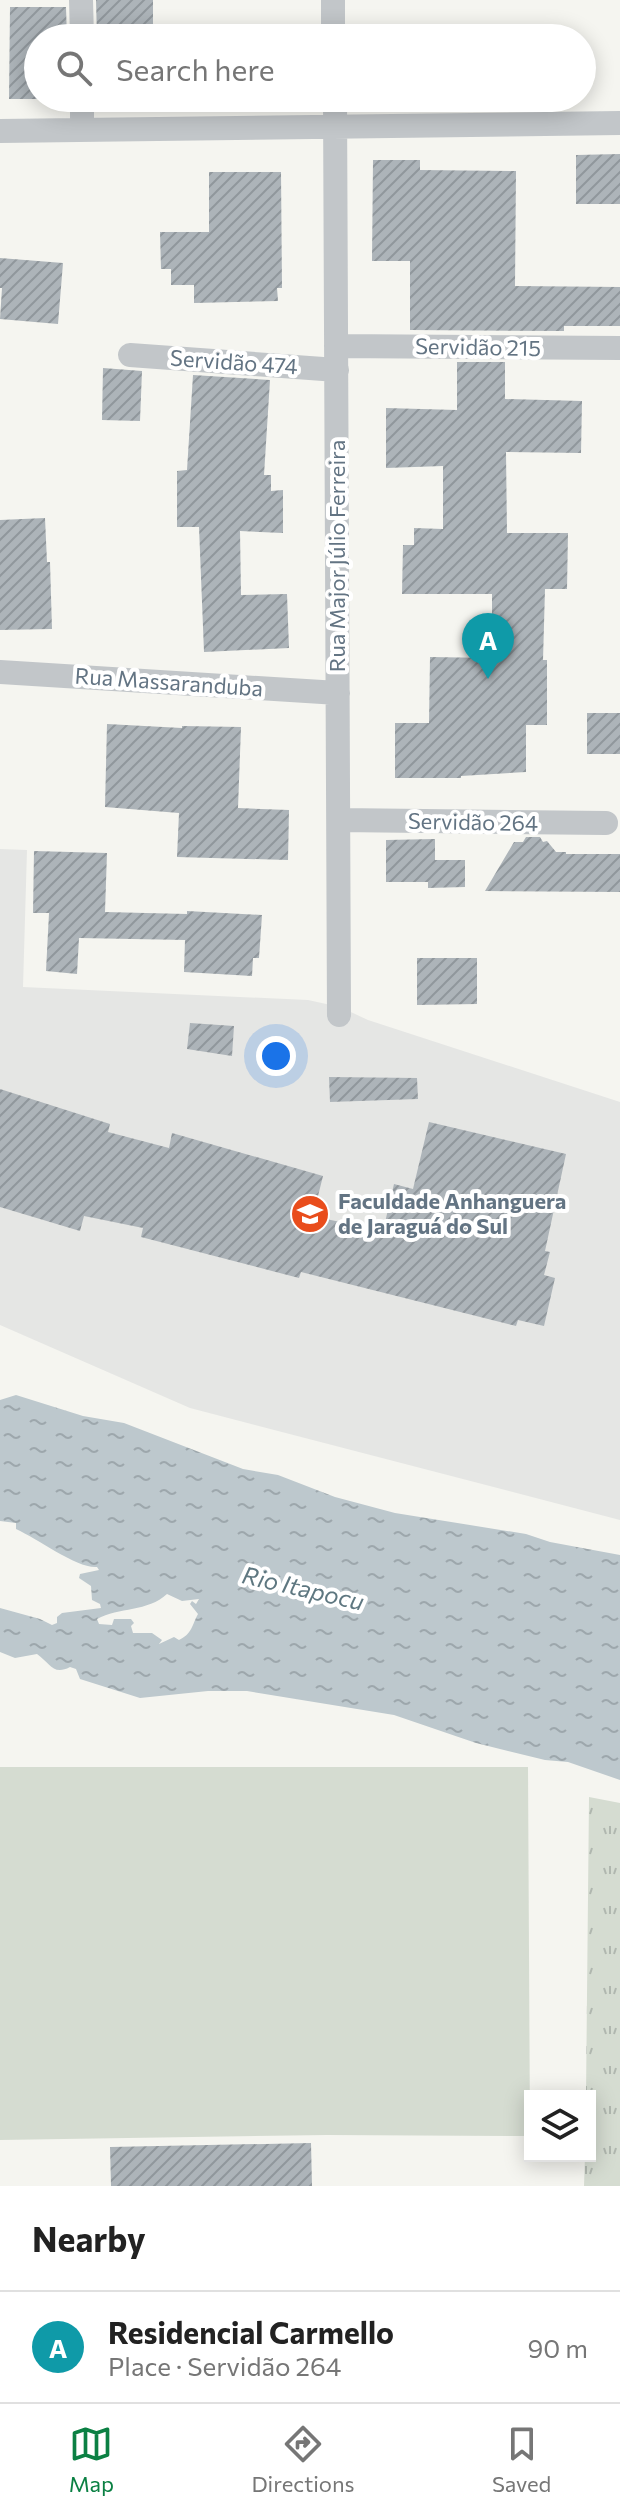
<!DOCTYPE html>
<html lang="en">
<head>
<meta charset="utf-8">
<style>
  :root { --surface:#fff; --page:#f6f6f6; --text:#222; --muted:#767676; --line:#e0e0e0; --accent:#0b8043 }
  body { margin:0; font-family:Commissioner,sans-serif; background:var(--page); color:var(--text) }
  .controls { position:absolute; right:24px; bottom:24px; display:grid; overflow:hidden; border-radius:0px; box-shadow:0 4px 20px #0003 }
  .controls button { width:72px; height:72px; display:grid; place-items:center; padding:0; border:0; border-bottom:2px solid var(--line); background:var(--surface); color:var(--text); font:40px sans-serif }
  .you { position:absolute; left:276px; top:1056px; width:28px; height:28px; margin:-20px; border:6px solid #fff; border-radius:50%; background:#1a73e8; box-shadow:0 0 0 12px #1a73e833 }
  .badge { display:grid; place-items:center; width:52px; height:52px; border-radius:50%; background:var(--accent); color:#fff; font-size:26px; font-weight:700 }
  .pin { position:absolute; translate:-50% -66px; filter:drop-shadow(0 2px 4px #0008) }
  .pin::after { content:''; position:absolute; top:42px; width:28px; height:24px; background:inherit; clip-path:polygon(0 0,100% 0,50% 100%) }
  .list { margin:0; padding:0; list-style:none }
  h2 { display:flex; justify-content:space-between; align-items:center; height:104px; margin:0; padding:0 32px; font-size:34px }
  h2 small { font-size:26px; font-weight:400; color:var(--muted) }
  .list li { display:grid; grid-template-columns:52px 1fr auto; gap:24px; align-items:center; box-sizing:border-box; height:112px; padding:0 32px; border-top:2px solid var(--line) }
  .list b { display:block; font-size:30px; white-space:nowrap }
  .list p { margin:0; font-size:26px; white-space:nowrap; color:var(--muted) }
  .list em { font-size:26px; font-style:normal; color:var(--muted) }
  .icon { flex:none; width:44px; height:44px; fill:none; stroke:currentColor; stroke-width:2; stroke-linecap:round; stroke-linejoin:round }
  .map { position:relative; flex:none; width:620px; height:2186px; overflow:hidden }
  .search { position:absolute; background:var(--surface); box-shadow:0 4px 20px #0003; left:24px; right:24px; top:24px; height:88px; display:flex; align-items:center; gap:20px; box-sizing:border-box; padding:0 28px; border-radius:44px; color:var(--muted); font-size:30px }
  .sheet { height:216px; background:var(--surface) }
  nav { display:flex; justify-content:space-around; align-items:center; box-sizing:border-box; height:112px; border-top:2px solid var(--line); background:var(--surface); font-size:22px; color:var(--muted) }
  nav a { display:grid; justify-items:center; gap:4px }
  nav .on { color:var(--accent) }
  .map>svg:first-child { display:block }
  .built { fill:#e5e6e4 }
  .grass { fill:url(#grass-tufts) }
  .park { fill:#d5dcd1 }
  .water { fill:url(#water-ripples); fill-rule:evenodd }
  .building { fill:url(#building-hatch) }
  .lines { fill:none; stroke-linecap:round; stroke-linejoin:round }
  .street { stroke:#c2c6c9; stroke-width:24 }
  .labels { text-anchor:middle; stroke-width:8; stroke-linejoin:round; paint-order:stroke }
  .street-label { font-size:22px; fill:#637483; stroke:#fff }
  .poi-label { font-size:22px; font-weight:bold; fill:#637483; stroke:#fff; text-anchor:start }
  .water-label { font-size:24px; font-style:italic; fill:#5e7780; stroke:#fff }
</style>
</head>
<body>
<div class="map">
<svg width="620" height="2186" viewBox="0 0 620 2186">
  <defs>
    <pattern id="grass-tufts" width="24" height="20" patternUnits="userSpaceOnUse" patternTransform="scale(2)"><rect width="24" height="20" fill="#d5dcd1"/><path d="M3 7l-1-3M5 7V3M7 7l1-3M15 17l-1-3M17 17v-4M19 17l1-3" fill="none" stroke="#b0b7af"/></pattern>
    <pattern id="water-ripples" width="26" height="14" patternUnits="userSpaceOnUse" patternTransform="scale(2)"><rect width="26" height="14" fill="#bdc8cd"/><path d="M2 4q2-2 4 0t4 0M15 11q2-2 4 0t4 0" fill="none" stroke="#9da7ac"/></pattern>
    <pattern id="building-hatch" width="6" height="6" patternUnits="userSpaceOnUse" patternTransform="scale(2)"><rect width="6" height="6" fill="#adb4b9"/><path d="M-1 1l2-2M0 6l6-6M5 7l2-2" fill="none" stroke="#90979c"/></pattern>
  </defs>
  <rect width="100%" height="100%" fill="#f5f5f0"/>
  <path class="built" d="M0 849 27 850 23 987 308 1000 340 1007 368 1020 620 1102V1520L190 1408 0 1325Z"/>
  <path class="grass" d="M589 1797 620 1803V2186H584L585 2156H590V2096H586Z"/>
  <path class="park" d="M0 1767H528L530 2136 327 2135 0 2140Z"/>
  <path class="water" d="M16 1395 83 1416 124 1423 243 1469 278 1475 335 1497 395 1513 526 1534 550 1542 620 1555V1780L568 1762 545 1760 476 1743 394 1715 247 1691H208L140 1698 80 1679 76 1669 70 1667C53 1676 50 1663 37 1654L15 1658 0 1652V1608L40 1619 52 1625 57 1623V1617L62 1613 101 1608 100 1604 92 1600 91 1586 79 1578 80 1574 99 1570 97 1567C78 1569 38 1539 16 1529V1523L0 1521V1400ZM167 1594 182 1601 199 1599 196 1604 192 1601 190 1604 198 1614C192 1625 192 1634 179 1640L174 1637 159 1644 162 1640 152 1633H133L131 1626 134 1623 131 1619H114L112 1625 99 1624 97 1619C119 1607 148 1612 167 1594Z"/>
  <path class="building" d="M96 0H153V38H97Z
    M10 7H66L67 38H38V99H9Z
    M620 154V204H576V155Z
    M373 160H420V170L516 171 515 286 620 287V326H564V331L410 330V261H372Z
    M209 172H281L282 288H277L278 301 194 303V285H171V269H161L160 232H209Z
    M0 258 63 263 58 324 0 319 2 288H0Z
    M457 362H505V399L582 401 581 453 506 452 507 533H568L567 589H545L543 660H547V725H526V772L461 776V778H395V723H429L430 657 492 658V594H402L403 545H414V528L443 529V466L386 468V408L457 410Z
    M103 368 142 371 140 421 102 420Z
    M193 375 270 380 264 475H271V491L283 490V533L240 531 241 595 287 594 289 648 204 652 199 527H177V471L187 470Z
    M45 518 47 562H50L52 629 0 630V520Z
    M587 713H620V754H587Z
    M107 724 182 728V726L241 727 238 808 289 810 288 860 177 857 179 813 105 807Z
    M526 837H540L543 842 547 841 556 852H566V854H620V892L485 891 514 842H523Z
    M435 839V860H465V887L428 888V882H386V840Z
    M34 851 107 853 105 912 187 914V911L262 915 259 958H253L252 976 184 972 185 940 79 938 77 974 46 971 49 913H33Z
    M417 958H477V1004L417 1005Z
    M190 1023 234 1026 232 1056 187 1049Z
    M329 1077 417 1078 418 1099 330 1102Z
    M0 1089 110 1124 108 1132 169 1148 172 1133 323 1176 316 1204 329 1207 326 1219 383 1231 394 1184 413 1189 429 1122 566 1154 545 1251 550 1252 544 1275 555 1278 544 1326 518 1320 516 1326 301 1272 299 1278 141 1237 143 1228 84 1216 80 1231 0 1207Z
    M311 2143 312 2186H111L110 2147Z"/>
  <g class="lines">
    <path class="street" d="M81 0 82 38
      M333 0V38
      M82 98V129
      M335 98 339 1015
      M0 131 620 123
      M336 346 620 348
      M130 355 337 370
      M0 672 338 693
      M339 820 606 823"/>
  </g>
  <defs>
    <g id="university-disc" transform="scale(2)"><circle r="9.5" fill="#e94d1c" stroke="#fff"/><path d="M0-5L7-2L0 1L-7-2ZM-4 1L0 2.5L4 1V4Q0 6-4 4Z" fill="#fff"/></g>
  </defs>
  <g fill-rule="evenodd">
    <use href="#university-disc" x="310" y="1214"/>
  </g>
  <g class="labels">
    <g class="street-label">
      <text transform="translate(478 347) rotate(1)" y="8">Servidão 215</text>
      <text transform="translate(234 362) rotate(4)" y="8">Servidão 474</text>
      <text transform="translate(337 556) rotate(-90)" y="8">Rua Major Júlio Ferreira</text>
      <text transform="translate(169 682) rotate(4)" y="8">Rua Massaranduba</text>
      <text transform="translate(473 822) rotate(1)" y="8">Servidão 264</text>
    </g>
    <g class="poi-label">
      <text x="338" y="1209">Faculdade Anhanguera<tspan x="338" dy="25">de Jaraguá do Sul</tspan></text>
    </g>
    <g class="water-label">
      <text transform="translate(303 1589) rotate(13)" y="8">Rio Itapocu</text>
    </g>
  </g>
</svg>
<div class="controls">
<button><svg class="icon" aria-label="layers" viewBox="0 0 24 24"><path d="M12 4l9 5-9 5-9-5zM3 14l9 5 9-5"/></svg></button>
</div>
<div class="you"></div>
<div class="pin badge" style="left:488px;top:679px;background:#0f9aa8">A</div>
<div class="search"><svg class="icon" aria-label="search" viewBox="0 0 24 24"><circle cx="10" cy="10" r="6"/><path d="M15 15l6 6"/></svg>Search here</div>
</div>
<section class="sheet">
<h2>Nearby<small></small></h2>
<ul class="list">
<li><span class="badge" style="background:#0f9aa8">A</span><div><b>Residencial Carmello</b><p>Place · Servidão 264</p></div><em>90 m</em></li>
</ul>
</section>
<nav>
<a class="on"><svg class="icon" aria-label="map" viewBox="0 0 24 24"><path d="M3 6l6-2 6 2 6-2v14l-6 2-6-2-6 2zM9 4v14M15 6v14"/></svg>Map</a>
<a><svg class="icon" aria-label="directions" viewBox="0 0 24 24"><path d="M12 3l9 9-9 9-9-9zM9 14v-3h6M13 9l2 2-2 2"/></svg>Directions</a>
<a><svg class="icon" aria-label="saved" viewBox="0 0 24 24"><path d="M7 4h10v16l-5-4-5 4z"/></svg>Saved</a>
</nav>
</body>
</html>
